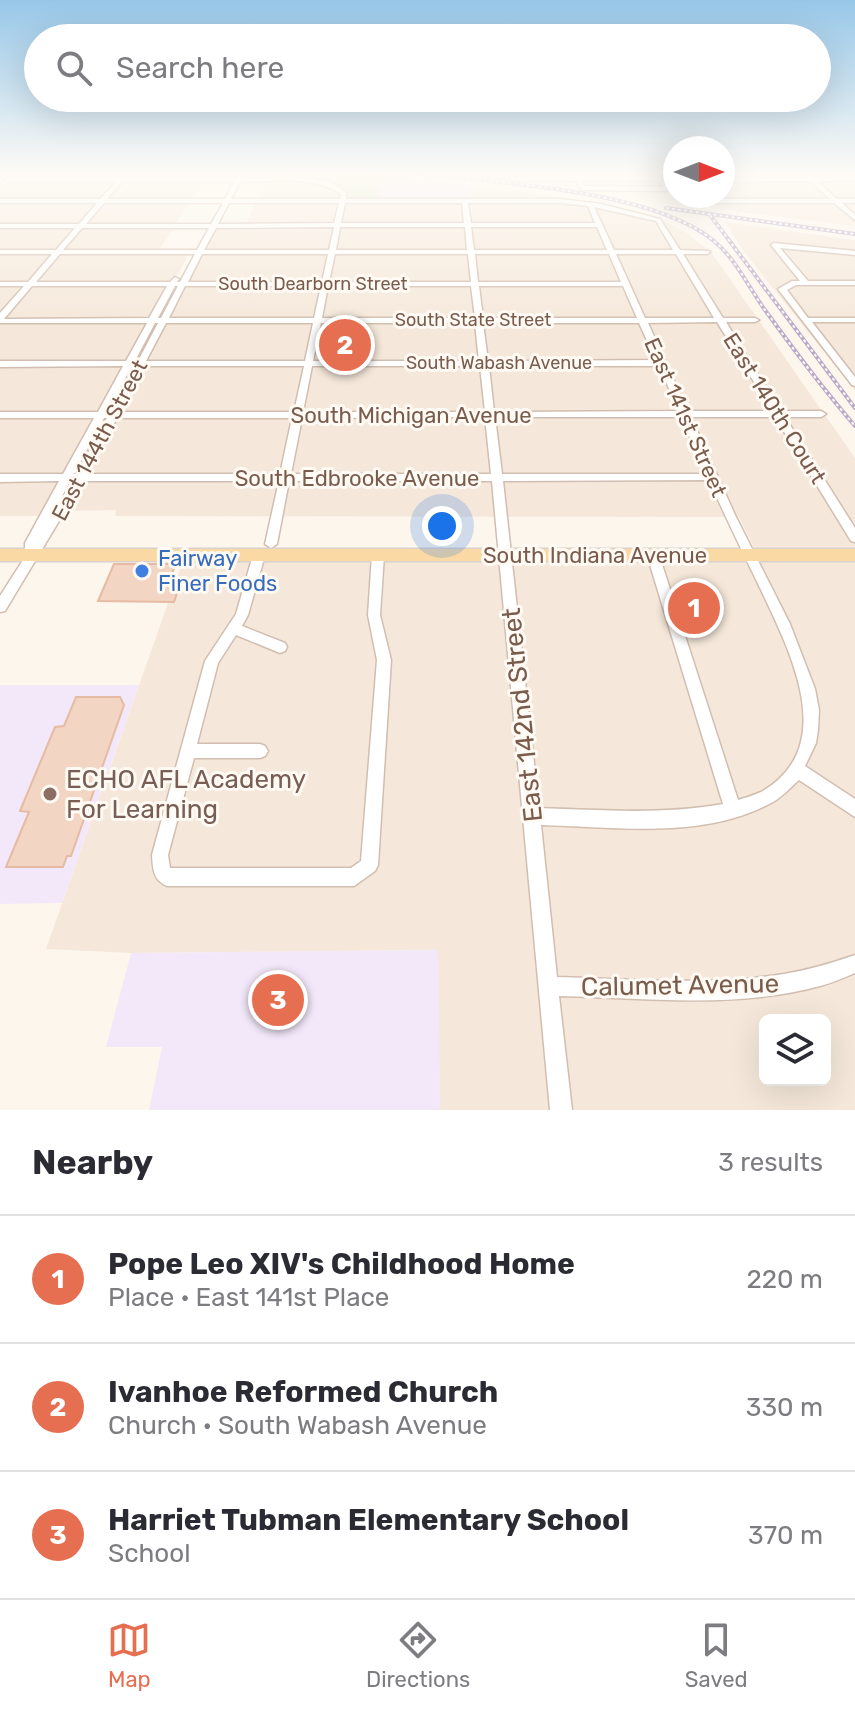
<!DOCTYPE html>
<html lang="en">
<head>
<meta charset="utf-8">
<style>
  :root { --surface:#fff; --page:#f7f7f7; --text:#2b2b33; --muted:#7c7c81; --line:#e1e1e2; --accent:#e76f51 }
  body { margin:0; font-family:Rubik,sans-serif; background:var(--page); color:var(--text) }
  .controls { position:absolute; right:24px; bottom:24px; display:grid; overflow:hidden; border-radius:12px; box-shadow:0 8px 32px #0002 }
  .controls button { width:72px; height:72px; display:grid; place-items:center; padding:0; border:0; border-bottom:2px solid var(--line); background:var(--surface); color:var(--text); font:40px sans-serif }
  .compass { position:absolute; left:663px; top:136px; width:72px; height:72px; border-radius:50%; background:var(--surface); box-shadow:0 8px 32px #0002; rotate:90deg }
  .you { position:absolute; left:442px; top:526px; width:28px; height:28px; margin:-20px; border:6px solid #fff; border-radius:50%; background:#1a73e8; box-shadow:0 0 0 12px #1a73e833 }
  .badge { display:grid; place-items:center; width:52px; height:52px; border-radius:50%; background:var(--accent); color:#fff; font-size:26px; font-weight:700 }
  .pin { position:absolute; translate:-50% -50%; border:4px solid #fff; box-shadow:0 2px 8px #0006 }
  .list { margin:0; padding:0; list-style:none }
  h2 { display:flex; justify-content:space-between; align-items:center; height:104px; margin:0; padding:0 32px; font-size:34px }
  h2 small { font-size:26px; font-weight:400; color:var(--muted) }
  .list li { display:grid; grid-template-columns:52px 1fr auto; gap:24px; align-items:center; box-sizing:border-box; height:128px; padding:0 32px; border-top:2px solid var(--line) }
  .list b { display:block; font-size:30px; white-space:nowrap }
  .list p { margin:0; font-size:26px; white-space:nowrap; color:var(--muted) }
  .list em { font-size:26px; font-style:normal; color:var(--muted) }
  .icon { flex:none; width:44px; height:44px; fill:none; stroke:currentColor; stroke-width:2; stroke-linecap:round; stroke-linejoin:round }
  .map { position:relative; flex:none; width:855px; height:1110px; overflow:hidden }
  .search { position:absolute; background:var(--surface); box-shadow:0 8px 32px #0002; left:24px; right:24px; top:24px; height:88px; display:flex; align-items:center; gap:20px; box-sizing:border-box; padding:0 28px; border-radius:44px; color:var(--muted); font-size:30px }
  .sheet { height:488px; background:var(--surface) }
  nav { display:flex; justify-content:space-around; align-items:center; box-sizing:border-box; height:112px; border-top:2px solid var(--line); background:var(--surface); font-size:22px; color:var(--muted) }
  nav a { display:grid; justify-items:center; gap:4px }
  nav .on { color:var(--accent) }
  .map>svg:first-child { display:block }
  .residential { fill:#f5e8da; fill-rule:evenodd }
  .education { fill:#f3e8fa }
  .green { fill:#d8ecc9 }
  .building { fill:#f3d5c3; stroke:#e6bba3; stroke-width:2 }
  .lines { fill:none; stroke-linecap:round; stroke-linejoin:round }
  .minor-casing { stroke:#d1beb0; stroke-width:3 }
  .major-casing { stroke:#dad1cd; stroke-width:3 }
  .minor { fill:#fff; fill-rule:evenodd }
  .major { fill:#fbd9a5; fill-rule:evenodd }
  .rail-casing { stroke:#b9a8c9; stroke-width:4 }
  .rail { stroke:#fffaf3; stroke-width:2; stroke-dasharray:3; stroke-linecap:butt }
  .shop-dot { fill:#3f7fe0; stroke:#fffaf3; stroke-width:3 }
  .education-dot { fill:#8d6e63; stroke:#fffaf3; stroke-width:3 }
  .labels { text-anchor:middle; stroke-width:6; stroke-linejoin:round; paint-order:stroke }
  .far-street-label { font-size:18px; fill:#7a5c4d; stroke:#fffaf3 }
  .street-label { font-size:22px; fill:#7a5c4d; stroke:#fffaf3 }
  .shop-label { font-size:22px; fill:#366cbe; stroke:#fffaf3; text-anchor:start }
  .near-street-label { font-size:26px; fill:#7a5c4d; stroke:#fffaf3 }
  .near-education-label { font-size:26px; fill:#785e54; stroke:#fffaf3; text-anchor:start }
</style>
</head>
<body>
<div class="map">
<svg width="855" height="1110" viewBox="0 0 855 1110">
  <rect width="100%" height="100%" fill="#fdf6ec"/>
  <path class="residential" d="M0 172H131L126 178 204 179 158 252H190L45 516H0Z
    M458 172H658L671 191H603L580 188 576 181H521Z
    M723 172H855V226L711 208 704 196H723Z
    M283 179 335 184 346 192 347 199H468L467 186 541 194 624 209 655 217 684 231 711 252 855 458V549L755 550 739 517 115 516 116 510 69 511 216 227 245 226 265 181Z
    M725 222 855 240V390L745 253Z
    M855 554V1110H440L437 950 131 953 46 949 185 555ZM765 1020H825V1080H765Z"/>
  <path class="education" d="M373 172 467 186 468 199 369 200Z
    M0 685H139L62 903 0 904Z
    M438 950 440 1110H149L162 1047H106L131 953Z"/>
  <path class="green" d="M285 172H373L383 177 378 199 347 200 346 192 327 181 283 179Z"/>
  <path class="building" d="M114 564H176L169 581H181L174 602 98 601Z
    M76 697H120L124 705 71 856H67L63 867H6L29 812 20 811 55 727 64 726Z"/>
  <g class="lines">
    <g class="minor-casing">
      <path id="minor" d="M241 172 244 174 242 178H304L329 181 346 192V199H560L601 204 660 219 680 250 709 251 710 252 707 254H683L723 318H755L759 320 755 322H726L781 411H821L826 414 821 417H785L855 528V542L851 541 775 417H691L735 515 790 624 815 689 819 710 818 730 816 743 805 766 855 799V817L799 780C790 788 781 798 771 803 703 840 616 827 541 825L557 977C632 979 710 986 784 974 809 970 832 963 855 955V973C843 978 832 983 820 986 736 1009 645 998 559 996L572 1110H550L492 481H289L277 544 271 548 265 544 279 481H83L5 611 0 612V596L25 557V543L59 481 0 482V474H63L94 418H0V412H98L123 366 0 367V361H126L147 323H0V313L24 286H0V282H28L52 254H0V250H56L75 228H0V224H79L97 203H0V199H100L116 182H7L4 180 7 178H119L124 174 127 176 125 178H236ZM122 182H234L225 199H107ZM240 182C273 182 313 175 341 194L340 199H231ZM104 203H223L211 224H86ZM229 203H339L334 223 218 224ZM345 203H462L464 223H341ZM468 203H560L588 206 595 223H471ZM594 207 656 221 673 250H614ZM334 227 329 250H204L216 228ZM340 227H465L467 250H336ZM471 227H597L607 250H474ZM82 228H209L197 250H63ZM60 254H195L180 282H177L179 279 175 277 170 282H36ZM202 254H328L322 282H188ZM335 254H468L471 282H329ZM475 254H609L621 282H478ZM616 254H676L714 318H645ZM32 286H167L149 318 4 319ZM175 286H178L161 318H158ZM185 286H321L314 318H169ZM328 286H471L475 318H322ZM479 286H623L637 318H483ZM717 322 772 411H688L648 323ZM155 323H158L138 361H135ZM166 323H313L305 361H146ZM321 323H475L479 361H313ZM483 323H639L656 360 488 361ZM132 366H135L110 412H107ZM144 366H304L294 412H120ZM312 366H480L485 412H303ZM489 366H659L679 411 494 412ZM485 417 491 474H291L302 418ZM495 417H681L706 474H502ZM104 418H107L77 474H74ZM117 418H292L280 474H87ZM709 480C726 518 744 555 762 592 790 652 840 747 761 792 754 795 745 798 738 800L659 555 653 551 647 555 723 804C662 815 601 810 539 808L503 481ZM70 481H72L56 508Z
        M462 172 517 177H574L573 175 576 173 580 177H656L654 174 657 172 670 189 667 191 582 190 576 181H517ZM582 181H659L663 187 584 186Z
        M809 175 813 178 855 177V181H817L837 199H855V203H842L855 215V220L834 203H713L706 196H712L715 199H830L810 181 723 182V178H807Z
        M774 243 855 251V255L780 248 808 281H855V285H796L787 290 808 318H855V322H812L855 377V386L852 385 778 289 792 281H800L771 245Z
        M259 551 265 555 248 615 242 626 285 643 287 647 285 651 280 653 236 635 218 663 197 744H260L265 746 268 751 265 756 260 758H194L168 855 170 868H351L361 861 377 660 368 615 372 555 378 551 384 555 380 615 391 660 378 865 375 871 354 886H167C153 880 153 869 152 855L205 661 236 614 253 555Z"/>
    </g>
    <g class="major-casing">
      <path id="major" d="M0 549H855V561H0Z"/>
    </g>
    <use href="#minor" class="minor"/>
    <use href="#major" class="major"/>
    <g class="rail-casing">
      <path id="rail" d="M401 172C484 182 650 188 714 241 736 259 749 288 765 310 794 350 823 389 855 426
        M666 208 855 234
        M710 215 855 408"/>
    </g>
    <use href="#rail" class="rail"/>
  </g>
  <linearGradient id="sky" x2="0" y2="1"><stop stop-color="#97c7e8"/><stop offset="0.53" stop-color="#fefbf6"/><stop offset="1" stop-color="#fefbf6" stop-opacity="0"/></linearGradient>
  <rect width="855" height="327" fill="url(#sky)"/>
  <circle class="shop-dot" cx="142" cy="571" r="8"/>
  <circle class="education-dot" cx="50" cy="794" r="8"/>
  <g class="labels">
    <g class="far-street-label">
      <text x="313" y="290">South Dearborn Street</text>
      <text x="473" y="326">South State Street</text>
      <text x="499" y="369">South Wabash Avenue</text>
    </g>
    <g class="street-label">
      <text transform="translate(775 408) rotate(58)" y="8">East 140th Court</text>
      <text x="411" y="423">South Michigan Avenue</text>
      <text transform="translate(686 417) rotate(66)" y="8">East 141st Street</text>
      <text transform="translate(99 440) rotate(-62)" y="8">East 144th Street</text>
      <text x="357" y="486">South Edbrooke Avenue</text>
      <text x="595" y="563">South Indiana Avenue</text>
    </g>
    <g class="shop-label">
      <text x="158" y="566">Fairway<tspan x="158" dy="25">Finer Foods</tspan></text>
    </g>
    <g class="near-street-label">
      <text transform="translate(522 715) rotate(-96)" y="9">East 142nd Street</text>
      <text transform="translate(680 985) rotate(-1)" y="9">Calumet Avenue</text>
    </g>
    <g class="near-education-label">
      <text x="66" y="788">ECHO AFL Academy<tspan x="66" dy="30">For Learning</tspan></text>
    </g>
  </g>
</svg>
<div class="controls">
<button><svg class="icon" aria-label="layers" viewBox="0 0 24 24"><path d="M12 4l9 5-9 5-9-5zM3 14l9 5 9-5"/></svg></button>
</div>
<svg class="compass" viewBox="-18 -18 36 36"><path d="M0-13l5 13h-10z" fill="#e53935"/><path d="M0 13l5-13h-10z" fill="#7c7c81"/></svg>
<div class="you"></div>
<div class="pin badge" style="left:694px;top:608px">1</div>
<div class="pin badge" style="left:345px;top:345px">2</div>
<div class="pin badge" style="left:278px;top:1000px">3</div>
<div class="search"><svg class="icon" aria-label="search" viewBox="0 0 24 24"><circle cx="10" cy="10" r="6"/><path d="M15 15l6 6"/></svg>Search here</div>
</div>
<section class="sheet">
<h2>Nearby<small>3 results</small></h2>
<ul class="list">
<li><span class="badge">1</span><div><b>Pope Leo XIV's Childhood Home</b><p>Place · East 141st Place</p></div><em>220 m</em></li>
<li><span class="badge">2</span><div><b>Ivanhoe Reformed Church</b><p>Church · South Wabash Avenue</p></div><em>330 m</em></li>
<li><span class="badge">3</span><div><b>Harriet Tubman Elementary School</b><p>School</p></div><em>370 m</em></li>
</ul>
</section>
<nav>
<a class="on"><svg class="icon" aria-label="map" viewBox="0 0 24 24"><path d="M3 6l6-2 6 2 6-2v14l-6 2-6-2-6 2zM9 4v14M15 6v14"/></svg>Map</a>
<a><svg class="icon" aria-label="directions" viewBox="0 0 24 24"><path d="M12 3l9 9-9 9-9-9zM9 14v-3h6M13 9l2 2-2 2"/></svg>Directions</a>
<a><svg class="icon" aria-label="saved" viewBox="0 0 24 24"><path d="M7 4h10v16l-5-4-5 4z"/></svg>Saved</a>
</nav>
</body>
</html>
